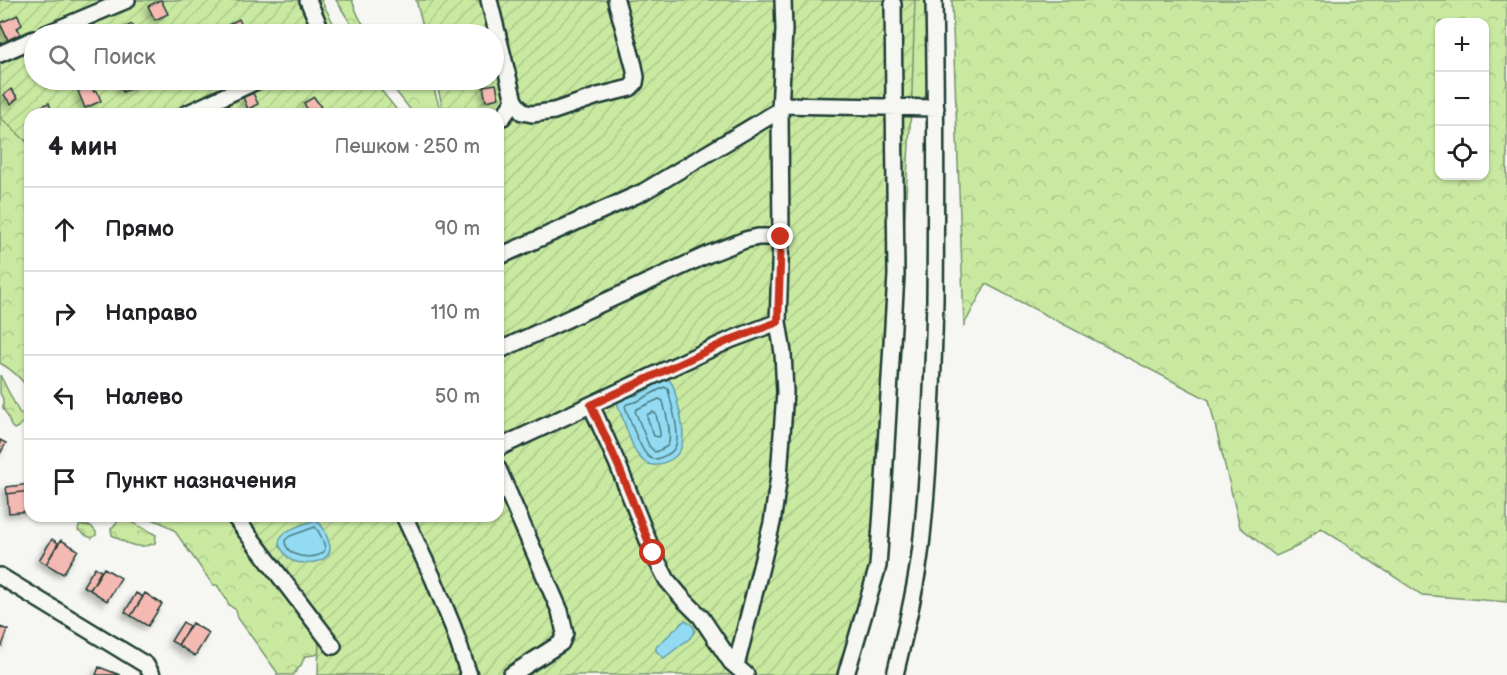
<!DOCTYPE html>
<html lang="ru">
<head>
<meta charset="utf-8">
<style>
  :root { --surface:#fff; --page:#f2f2f2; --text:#202124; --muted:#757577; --line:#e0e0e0 }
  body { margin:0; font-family:"Balsamiq Sans",sans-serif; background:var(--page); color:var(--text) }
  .controls { position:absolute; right:18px; top:18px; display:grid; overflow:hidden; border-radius:12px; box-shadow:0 2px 4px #0004 }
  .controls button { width:54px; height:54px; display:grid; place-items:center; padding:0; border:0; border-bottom:2px solid var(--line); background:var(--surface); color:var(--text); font:30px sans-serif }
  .stop { position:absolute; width:18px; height:18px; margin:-14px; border:4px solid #c8321e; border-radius:50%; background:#fff }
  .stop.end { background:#c8321e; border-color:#fff; box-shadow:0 2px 6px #0008 }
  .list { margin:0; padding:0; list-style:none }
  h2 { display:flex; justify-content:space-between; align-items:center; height:78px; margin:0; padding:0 24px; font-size:26px }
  h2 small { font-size:20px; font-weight:400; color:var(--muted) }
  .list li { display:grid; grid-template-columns:39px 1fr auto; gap:18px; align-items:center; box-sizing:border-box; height:84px; padding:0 24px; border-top:2px solid var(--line) }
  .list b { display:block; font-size:22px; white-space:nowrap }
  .list em { font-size:20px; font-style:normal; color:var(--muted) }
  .icon { flex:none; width:33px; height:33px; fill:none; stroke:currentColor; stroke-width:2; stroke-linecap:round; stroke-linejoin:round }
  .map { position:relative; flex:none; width:1507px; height:675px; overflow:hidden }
  .search { position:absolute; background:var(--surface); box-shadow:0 2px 4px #0004; left:24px; top:24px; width:480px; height:66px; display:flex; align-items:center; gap:15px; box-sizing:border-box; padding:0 21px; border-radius:33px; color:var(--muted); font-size:22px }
  .panel { position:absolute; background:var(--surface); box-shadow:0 2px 4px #0004; left:24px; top:108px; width:480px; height:414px; border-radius:18px }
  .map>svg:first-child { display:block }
  .forest { fill:url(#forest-crowns); stroke:#74936a; stroke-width:1.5; fill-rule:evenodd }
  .garden { fill:url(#garden-furrows); stroke:#74936a; stroke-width:1.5 }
  .water { fill:#92dbf3; stroke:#649ca7; stroke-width:1.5 }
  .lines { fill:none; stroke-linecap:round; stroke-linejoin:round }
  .shore { stroke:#4d7c80; stroke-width:1.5 }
  .building { fill:#f4b9b2; stroke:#1f3d34; stroke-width:1.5; filter:url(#shadow) }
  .minor-casing { stroke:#1f3d34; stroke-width:20 }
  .minor { stroke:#f6f6f2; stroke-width:15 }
  .route { stroke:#c8321e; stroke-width:8 }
</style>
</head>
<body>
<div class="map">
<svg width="1507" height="675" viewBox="0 0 1507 675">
  <defs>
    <pattern id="forest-crowns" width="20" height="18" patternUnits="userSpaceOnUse" patternTransform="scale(1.5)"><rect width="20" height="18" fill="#c9e9a1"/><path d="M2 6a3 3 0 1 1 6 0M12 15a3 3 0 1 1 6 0" fill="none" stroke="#acc98b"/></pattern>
    <pattern id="garden-furrows" width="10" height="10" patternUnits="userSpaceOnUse" patternTransform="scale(1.5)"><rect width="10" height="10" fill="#c9e9a1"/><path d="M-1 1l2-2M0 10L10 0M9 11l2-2" fill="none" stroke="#acc98b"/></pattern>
    <filter id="shadow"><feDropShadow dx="-4" dy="4" stdDeviation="3" flood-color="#0004"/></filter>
  </defs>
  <rect width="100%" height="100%" fill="#f6f6f2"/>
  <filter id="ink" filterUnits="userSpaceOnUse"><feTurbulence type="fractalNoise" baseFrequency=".0167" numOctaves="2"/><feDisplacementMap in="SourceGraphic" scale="12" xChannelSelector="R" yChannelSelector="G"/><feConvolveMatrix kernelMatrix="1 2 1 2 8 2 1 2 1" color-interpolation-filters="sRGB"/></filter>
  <g filter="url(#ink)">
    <path class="forest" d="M336 0H352C358 16 360 25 376 34H357Z
      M901 0H928L926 49 927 94 919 102 906 104Z
      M952 0H1507V602L1422 595 1321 528 1298 546 1276 556 1240 527 1209 400 986 284 964 325ZM1440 22H1484V176H1440Z
      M387 80H431L441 112 439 114H414Z
      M0 99 30 119V397L27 393 28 388C20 377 11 369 0 363Z
      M0 375 19 412 25 416C25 422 20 427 14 429L11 426 8 417 3 408V399L0 393Z
      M145 516H256L318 620 323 651 315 655 305 656 301 665 293 675H277V672L238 618 236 610 229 605 225 597 217 585H213L174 530 164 524Z
      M120 519H126L156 535 155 543C139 551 125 543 112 535L111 529Z
      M81 525 91 526 96 532V535L92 538 87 536 78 530 79 526Z"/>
    <path class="garden" d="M0 0H321L339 34H34V80H373L400 114H30V145L0 117Z
      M416 0H915L912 92 884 574 852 675H318L319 637 223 516H498V114H444L436 80H494V34H425Z"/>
    <path class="water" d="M663 380H669L673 385C677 402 689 437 679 452 675 459 667 462 660 464 651 468 643 462 637 454 630 442 624 420 618 406V401C624 397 630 397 637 395 646 391 655 385 663 380Z
      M315 520C324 525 326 534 329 543 336 562 306 566 293 561 288 559 286 555 283 551 268 533 302 525 315 520Z
      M685 620 693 626 695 631 690 638 664 658 656 651V647Z"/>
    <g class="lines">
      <path class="shore" d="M664 387 668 389C671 404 680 430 676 445 674 452 668 455 662 457 658 459 653 461 649 457 640 451 629 417 625 406L627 404 638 401Z
        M659 399 663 401C665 411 673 436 668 445 665 449 659 450 655 452L649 446 635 411 637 409Z
        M653 412 656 414 660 433V436L658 437 654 436 647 417 648 414Z
        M315 527C319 531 320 534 322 539 323 542 325 545 325 549 324 560 285 561 285 540L290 536Z"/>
    </g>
    <path class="building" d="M160 0H161L168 14 155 20 148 6Z
      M18 15 22 25 17 28 20 34 8 40 0 23Z
      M239 19 246 34H232L228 25Z
      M132 24 136 31 124 34 122 29Z
      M118 80H137L139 85 123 92Z
      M496 84 499 98 486 101 483 86Z
      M91 85 94 92 97 91 101 101 85 108 78 91Z
      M11 89 18 98 11 104 4 95Z
      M253 93 258 104 248 109 243 97Z
      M314 97 321 107 310 114 304 103Z
      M49 103 53 114H39L37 108Z
      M228 104 232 114H219L217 110Z
      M0 440 6 443 0 454Z
      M30 484V491L7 494 6 487Z
      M30 491V511L9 513 7 494Z
      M52 539 58 543 46 564 39 560Z
      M61 540 78 550 63 574 46 564Z
      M95 567 101 571 90 590 83 586Z
      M104 568 121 578 107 601 90 590Z
      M136 593 143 597 131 616 125 612Z
      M145 593 162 604 148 626 131 616Z
      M183 622 189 626 178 645 171 641Z
      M192 623 209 633 195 656 178 645Z
      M0 627 8 630 2 646 0 645Z
      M99 667 120 675H96Z"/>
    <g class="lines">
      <g class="minor-casing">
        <path id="minor" d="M308 0 320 28 321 34
          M489 0 514 101 522 112 532 114 554 111 598 96 630 88 635 83 636 77 634 66 616 0
          M46 34 127 0
          M0 54 34 39
          M780 105 936 108
          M186 114 259 80
          M498 119 503 117 514 101
          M498 257 643 192 780 110
          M498 351 709 254 745 240 758 237H781
          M591 405 618 465 653 553 667 580 684 600 701 617 731 662 746 675
          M498 448 730 340 778 322 781 237 780 110 784 30 783 0
          M498 469 560 611 565 633 561 643 511 675
          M234 516 333 646
          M404 516 433 578 453 627 469 675
          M0 576 146 665 152 675
          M736 666 772 523 779 476 785 392 783 353 778 322
          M846 675 878 566 883 497 896 275 893 4
          M895 675C905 632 916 589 921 546 930 464 933 382 935 300 936 200 936 100 934 0"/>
      </g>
      <use href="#minor" class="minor"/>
    </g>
  </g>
  <g class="lines" filter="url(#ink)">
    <path class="route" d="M653 553 618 465 591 405 730 340 778 322 781 237"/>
  </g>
</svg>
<div class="controls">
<button>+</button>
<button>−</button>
<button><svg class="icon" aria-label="locate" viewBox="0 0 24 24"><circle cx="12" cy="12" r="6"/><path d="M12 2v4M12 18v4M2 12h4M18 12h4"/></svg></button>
</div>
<div class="stop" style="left:653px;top:553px"></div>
<div class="stop end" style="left:781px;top:237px"></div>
<div class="search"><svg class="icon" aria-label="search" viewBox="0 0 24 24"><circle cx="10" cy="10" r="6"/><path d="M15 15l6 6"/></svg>Поиск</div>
<section class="panel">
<h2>4 мин<small>Пешком · 250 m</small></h2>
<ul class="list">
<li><svg class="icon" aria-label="ahead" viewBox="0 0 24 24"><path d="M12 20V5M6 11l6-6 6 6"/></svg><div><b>Прямо</b></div><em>90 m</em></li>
<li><svg class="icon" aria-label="right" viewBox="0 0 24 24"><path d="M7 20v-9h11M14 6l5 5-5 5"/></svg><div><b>Направо</b></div><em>110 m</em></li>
<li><svg class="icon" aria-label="left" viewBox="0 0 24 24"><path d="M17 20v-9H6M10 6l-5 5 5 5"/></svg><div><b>Налево</b></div><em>50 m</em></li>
<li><svg class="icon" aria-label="arrive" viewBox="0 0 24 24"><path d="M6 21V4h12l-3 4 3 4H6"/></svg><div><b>Пункт назначения</b></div></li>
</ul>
</section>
</div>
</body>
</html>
